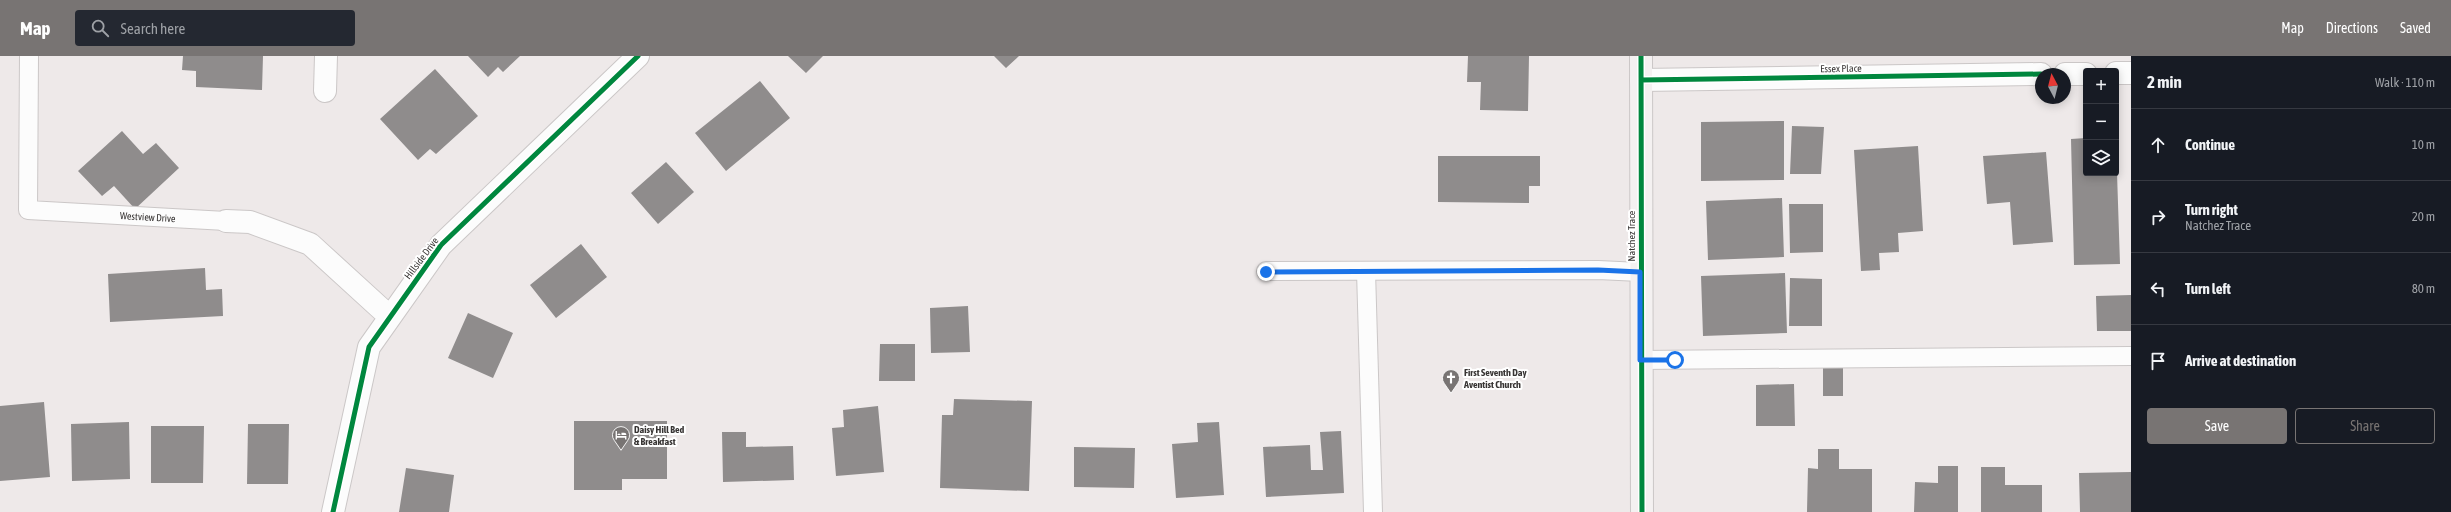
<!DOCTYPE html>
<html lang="en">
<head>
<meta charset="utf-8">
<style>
  :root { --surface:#171b24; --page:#242831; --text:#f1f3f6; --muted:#9ea1a6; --line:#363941; --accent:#787473 }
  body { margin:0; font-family:"Asap Condensed",sans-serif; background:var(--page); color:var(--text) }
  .controls { position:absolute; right:12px; top:12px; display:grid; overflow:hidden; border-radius:4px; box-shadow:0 2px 10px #0003 }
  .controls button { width:36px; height:36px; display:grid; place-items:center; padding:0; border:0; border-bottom:1px solid var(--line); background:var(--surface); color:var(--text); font:20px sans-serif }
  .compass { position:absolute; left:2035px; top:12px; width:36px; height:36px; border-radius:50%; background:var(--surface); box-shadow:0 2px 10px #0003; rotate:353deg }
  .stop { position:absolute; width:12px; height:12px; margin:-9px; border:3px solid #1a73e8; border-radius:50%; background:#fff }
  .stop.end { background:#1a73e8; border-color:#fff; box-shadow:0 1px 4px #0008 }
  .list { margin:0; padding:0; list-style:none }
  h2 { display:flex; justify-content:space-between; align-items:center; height:52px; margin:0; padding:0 16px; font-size:17px }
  h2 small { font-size:13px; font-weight:400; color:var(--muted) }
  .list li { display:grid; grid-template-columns:26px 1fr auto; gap:12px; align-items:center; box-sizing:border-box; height:72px; padding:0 16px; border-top:1px solid var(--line) }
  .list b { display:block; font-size:15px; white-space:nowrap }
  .list p { margin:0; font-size:13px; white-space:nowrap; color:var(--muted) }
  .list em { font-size:13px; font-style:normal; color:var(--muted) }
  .actions { display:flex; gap:8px; padding:12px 16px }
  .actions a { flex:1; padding:9px 0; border:1px solid var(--accent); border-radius:4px; text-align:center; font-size:14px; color:var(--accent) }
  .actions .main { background:var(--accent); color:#fff }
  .icon { flex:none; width:22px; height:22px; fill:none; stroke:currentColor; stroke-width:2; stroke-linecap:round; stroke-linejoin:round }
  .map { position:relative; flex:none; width:2131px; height:456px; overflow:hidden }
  header { display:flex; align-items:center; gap:24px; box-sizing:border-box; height:56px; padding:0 20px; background:var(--accent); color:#fff }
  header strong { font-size:19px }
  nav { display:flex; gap:22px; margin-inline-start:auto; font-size:14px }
  .search { width:280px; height:36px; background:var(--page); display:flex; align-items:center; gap:10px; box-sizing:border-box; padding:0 14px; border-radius:4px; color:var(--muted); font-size:15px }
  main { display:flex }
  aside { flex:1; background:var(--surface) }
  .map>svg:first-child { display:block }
  .building { fill:#8f8c8c }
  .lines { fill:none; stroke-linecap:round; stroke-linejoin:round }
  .lane-casing { stroke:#cbc7c7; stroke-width:20 }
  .street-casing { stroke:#cbc7c7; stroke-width:24 }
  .secondary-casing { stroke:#cbc7c7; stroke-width:24 }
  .lane { stroke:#fcfcfc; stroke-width:18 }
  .street { stroke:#fcfcfc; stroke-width:22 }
  .secondary { stroke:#f4f1f1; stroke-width:22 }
  .cycleway-casing { stroke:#fff; stroke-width:8 }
  .cycleway { stroke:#00873e; stroke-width:5 }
  .route { stroke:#1a73e8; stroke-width:5 }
  .labels { text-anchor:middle; stroke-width:4; stroke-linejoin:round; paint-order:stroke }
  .street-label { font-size:10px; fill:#383534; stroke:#fff }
  .poi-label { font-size:10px; font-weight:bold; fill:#383534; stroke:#fff; text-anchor:start }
</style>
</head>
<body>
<header>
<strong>Map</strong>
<div class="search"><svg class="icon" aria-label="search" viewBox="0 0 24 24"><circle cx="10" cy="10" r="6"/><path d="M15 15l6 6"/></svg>Search here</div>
<nav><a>Map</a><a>Directions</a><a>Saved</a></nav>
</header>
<main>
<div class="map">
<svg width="2131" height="456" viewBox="0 0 2131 456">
  <rect width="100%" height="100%" fill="#eee9e9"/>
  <path class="building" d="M183 0H263L262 34 196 31V15L182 14Z
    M468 0H520L503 16 498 11 488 21Z
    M788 0H823L806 17Z
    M994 0H1019L1006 12Z
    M1468 0H1529L1528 55 1480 54 1481 26H1467Z
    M435 13 478 60 436 98 430 93 418 104 380 63Z
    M760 25 790 62 726 115 695 77Z
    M1784 65V124L1701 125V66Z
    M1792 70 1824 71 1821 118H1790Z
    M122 75 143 98 156 87 179 112 135 153 114 130 102 140 78 115Z
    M2086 82V117H2117L2120 208 2074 209 2071 83Z
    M1918 90 1923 175 1898 177 1899 196 1879 197 1880 214 1861 215 1854 94Z
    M2046 96 2053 186 2013 189 2010 146 1987 148 1983 100Z
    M1438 100H1540V130H1529V147L1438 146Z
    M666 106 694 136 658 168 631 137Z
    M1782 142 1784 201 1708 204 1706 145Z
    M1789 148H1823V196L1790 197Z
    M581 188 607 221 556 262 530 229Z
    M205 212 206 234 222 233 223 260 110 266 108 218Z
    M1785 217 1787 277 1703 280 1701 220Z
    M1790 222 1822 223V270H1789Z
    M2131 239V275H2097L2096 240Z
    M968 250 970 296 931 297 930 252Z
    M468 257 513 277 493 322 448 302Z
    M880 288H915V325H879Z
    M1823 310H1843V340H1823Z
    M1794 328 1795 370H1756V329Z
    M954 343 1032 345 1029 435 940 432 942 359H953Z
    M44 346 50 421 0 425V350Z
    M878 350 884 416 836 420 832 372 844 371 843 354Z
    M574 365H667V423H622V434H574Z
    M129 366 130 423 72 425 71 368Z
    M1219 366 1224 439 1176 442 1172 388 1198 386 1197 367Z
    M248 368H289L288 428H247Z
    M151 370H204L203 427H151Z
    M1341 375 1344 437 1266 441 1263 391 1310 389 1311 414H1323L1320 376Z
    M722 376H746V391L793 390 794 424 723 426Z
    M1074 391 1135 392 1134 432 1074 431Z
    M1818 393H1839V413H1872V456H1807L1808 412 1818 413Z
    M1938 410H1958V456H1914L1915 426 1938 427Z
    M1981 411H2005V429H2042V456H1981Z
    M406 412 454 419 449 456H399Z
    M2131 416V456H2080L2079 417Z"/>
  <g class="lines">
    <g class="lane-casing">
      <g id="lane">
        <path id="s1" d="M29 0 28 154 226 165"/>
        <path d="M1266 215 1598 214 1640 216"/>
        <path d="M1366 215 1373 456"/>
        <path d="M1640 304 2131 300"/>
      </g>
    </g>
    <g class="street-casing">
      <path id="street" d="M2116 17H2131
        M2065 18H2086
        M1641 24 2041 18
        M325 35 326 0
        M226 165 250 166 310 188 390 261
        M333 456 369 291 441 189 638 0"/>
    </g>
    <g class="secondary-casing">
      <path id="secondary" d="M1641 0 1642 456"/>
    </g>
    <use href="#lane" class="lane"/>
    <use href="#street" class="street"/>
    <use href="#secondary" class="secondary"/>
    <g class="cycleway-casing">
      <path id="cycleway" d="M1641 0 1642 456
        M1641 24 2041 18
        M333 456 369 291 441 189 638 0"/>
    </g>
    <use href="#cycleway" class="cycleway"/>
  </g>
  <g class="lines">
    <path class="route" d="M1266 216 1598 214 1640 216V304H1675"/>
  </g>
  <defs>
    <g id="church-pin" transform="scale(0.9)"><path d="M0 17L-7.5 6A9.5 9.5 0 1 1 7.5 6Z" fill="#787473" stroke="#fff"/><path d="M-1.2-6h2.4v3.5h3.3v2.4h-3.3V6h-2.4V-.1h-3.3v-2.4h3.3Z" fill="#fff"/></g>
    <g id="hotel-pin" transform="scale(0.9)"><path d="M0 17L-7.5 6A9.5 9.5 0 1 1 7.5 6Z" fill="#787473" stroke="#fff"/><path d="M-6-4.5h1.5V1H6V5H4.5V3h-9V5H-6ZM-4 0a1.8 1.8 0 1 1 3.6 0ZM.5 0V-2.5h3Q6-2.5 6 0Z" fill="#fff"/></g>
  </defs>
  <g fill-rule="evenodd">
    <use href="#church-pin" x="1451" y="322"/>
    <use href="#hotel-pin" x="621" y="379"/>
  </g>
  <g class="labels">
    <g class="street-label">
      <text transform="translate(1841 12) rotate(-1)" y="4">Essex Place</text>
      <text dy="4" stroke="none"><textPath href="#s1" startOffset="274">Westview Drive</textPath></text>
      <text transform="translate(1631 180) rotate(-90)" y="4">Natchez Trace</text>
      <text transform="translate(421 202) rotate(-53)" y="4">Hillside Drive</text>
    </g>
    <g class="poi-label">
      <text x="1464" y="320">First Seventh Day<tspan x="1464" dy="12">Aventist Church</tspan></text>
      <text x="634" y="377">Daisy Hill Bed<tspan x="634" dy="12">&amp; Breakfast</tspan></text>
    </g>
  </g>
</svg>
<div class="controls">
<button>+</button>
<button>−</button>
<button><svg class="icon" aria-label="layers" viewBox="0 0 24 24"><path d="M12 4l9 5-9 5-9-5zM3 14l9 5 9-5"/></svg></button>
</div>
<svg class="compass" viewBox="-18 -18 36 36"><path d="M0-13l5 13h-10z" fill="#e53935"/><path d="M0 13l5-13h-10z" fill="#9ea1a6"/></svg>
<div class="stop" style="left:1675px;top:304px"></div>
<div class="stop end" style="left:1266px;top:216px"></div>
</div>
<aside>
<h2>2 min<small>Walk · 110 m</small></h2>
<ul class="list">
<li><svg class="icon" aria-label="ahead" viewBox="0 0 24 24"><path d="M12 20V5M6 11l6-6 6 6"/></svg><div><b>Continue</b></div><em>10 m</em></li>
<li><svg class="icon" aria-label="right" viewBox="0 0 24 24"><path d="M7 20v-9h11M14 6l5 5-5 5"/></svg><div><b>Turn right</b><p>Natchez Trace</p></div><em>20 m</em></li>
<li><svg class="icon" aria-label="left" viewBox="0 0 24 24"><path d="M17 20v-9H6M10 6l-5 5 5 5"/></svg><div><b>Turn left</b></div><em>80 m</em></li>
<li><svg class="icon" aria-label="arrive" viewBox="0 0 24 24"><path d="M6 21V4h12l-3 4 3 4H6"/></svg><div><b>Arrive at destination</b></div></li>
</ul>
<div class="actions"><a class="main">Save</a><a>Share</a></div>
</aside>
</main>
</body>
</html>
